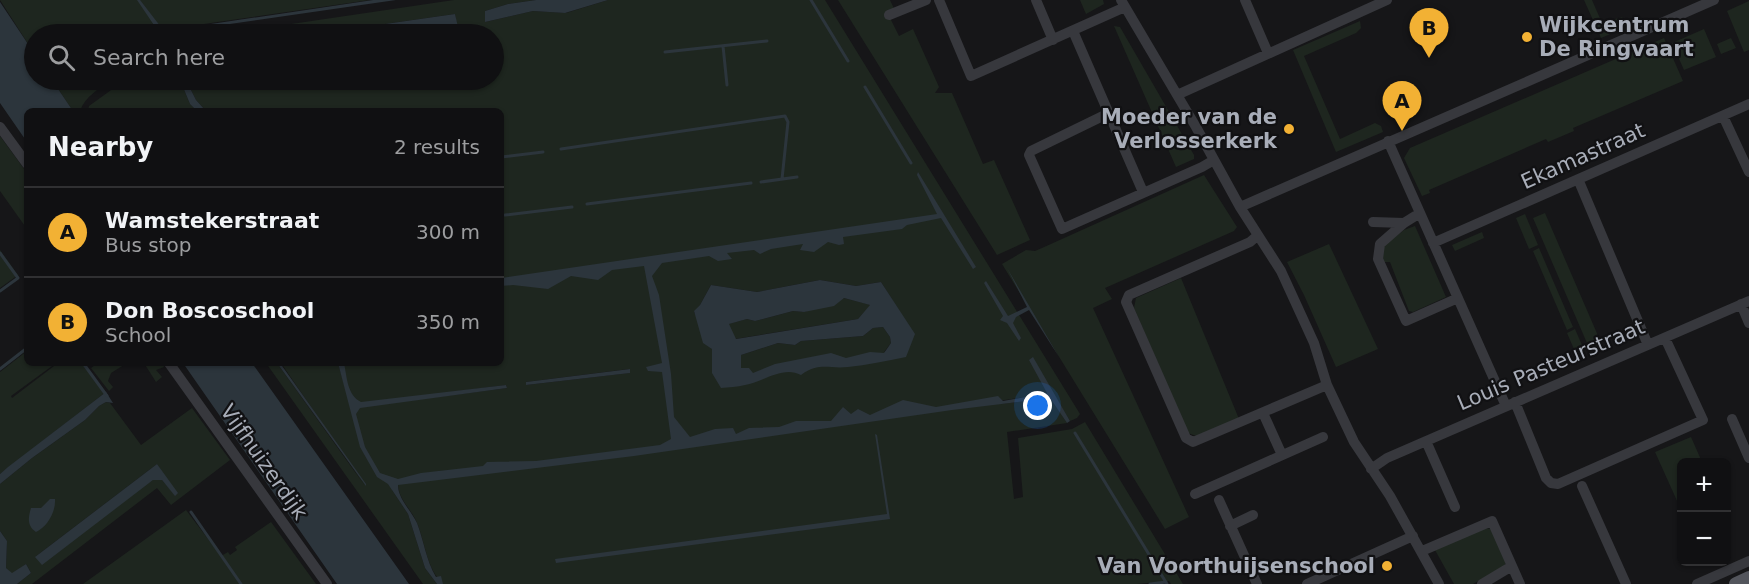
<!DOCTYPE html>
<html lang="en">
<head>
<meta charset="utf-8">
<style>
  :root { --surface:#101012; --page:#19191b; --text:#f1f3f6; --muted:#9c9d9f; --line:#303032; --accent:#f2b134 }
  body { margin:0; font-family:"DejaVu Sans",sans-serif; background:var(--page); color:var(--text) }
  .controls { position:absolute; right:18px; bottom:18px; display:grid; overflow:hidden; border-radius:9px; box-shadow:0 2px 4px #0004 }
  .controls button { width:54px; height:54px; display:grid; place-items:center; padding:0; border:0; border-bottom:2px solid var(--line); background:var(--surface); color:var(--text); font:30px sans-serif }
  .you { position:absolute; left:1038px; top:406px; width:21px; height:21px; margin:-15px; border:4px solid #fff; border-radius:50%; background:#1a73e8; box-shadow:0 0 0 9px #1a73e833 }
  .badge { display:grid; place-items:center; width:39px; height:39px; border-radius:50%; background:var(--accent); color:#111; font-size:20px; font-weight:700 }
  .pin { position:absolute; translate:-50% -50px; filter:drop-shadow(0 2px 3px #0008) }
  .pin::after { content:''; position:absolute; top:32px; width:21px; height:18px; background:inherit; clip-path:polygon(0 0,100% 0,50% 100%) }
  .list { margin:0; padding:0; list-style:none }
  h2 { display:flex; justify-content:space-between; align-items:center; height:78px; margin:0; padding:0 24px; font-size:26px }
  h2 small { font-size:20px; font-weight:400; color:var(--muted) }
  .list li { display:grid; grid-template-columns:39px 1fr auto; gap:18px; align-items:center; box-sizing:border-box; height:90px; padding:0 24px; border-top:2px solid var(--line) }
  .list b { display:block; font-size:22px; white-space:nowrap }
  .list p { margin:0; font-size:20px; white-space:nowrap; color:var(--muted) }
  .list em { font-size:20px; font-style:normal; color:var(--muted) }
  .icon { flex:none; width:33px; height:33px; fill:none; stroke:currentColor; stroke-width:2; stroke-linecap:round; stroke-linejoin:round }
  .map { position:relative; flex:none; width:1749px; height:584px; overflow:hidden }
  .search { position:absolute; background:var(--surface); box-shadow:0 2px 4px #0004; left:24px; top:24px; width:480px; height:66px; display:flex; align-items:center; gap:15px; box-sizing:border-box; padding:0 21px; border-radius:33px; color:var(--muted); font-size:22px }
  .panel { position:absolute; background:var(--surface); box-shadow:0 2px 4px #0004; left:24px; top:108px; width:480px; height:258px; border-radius:9px }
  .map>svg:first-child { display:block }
  .green { fill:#1e261f; fill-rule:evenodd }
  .water { fill:#2c353c; fill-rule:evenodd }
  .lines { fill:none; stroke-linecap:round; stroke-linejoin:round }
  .stream { stroke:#2c353c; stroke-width:3 }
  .minor { stroke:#37383d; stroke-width:10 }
  .major { stroke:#53555c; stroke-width:14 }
  .poi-dot { fill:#f2b134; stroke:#111113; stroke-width:2 }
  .labels { text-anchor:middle; stroke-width:4.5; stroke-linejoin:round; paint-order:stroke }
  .poi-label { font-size:21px; font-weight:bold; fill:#a8adb8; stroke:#111113; text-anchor:end }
  .street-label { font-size:21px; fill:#a8adb8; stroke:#111113 }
</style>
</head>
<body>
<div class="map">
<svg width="1749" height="584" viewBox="0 0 1749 584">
  <rect width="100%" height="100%" fill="#161618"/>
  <path class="green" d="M0 0H370L183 27 173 34H34V53Z
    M454 0H536L508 4 485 11V22L533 11 566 13 608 0H825L1080 414 1077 418 1070 421 1053 393 998 401 1000 404 1051 398 1067 423 1007 432 1014 499 1023 497 1018 438 1072 429 1085 422 1183 584H1171L1169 581 1137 584H443C426 567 426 545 417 523 412 510 399 500 398 485L392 490 408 514 425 568 437 584H423L266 363H277L365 486 281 363H338L351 408 507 388 506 385 352 405 342 363H501V111H206L196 100 186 80H494V34H402L457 27 455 14 315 34H223ZM820 280 856 286 881 282 914 334 910 341 884 352 891 343 890 337 883 327 873 328 863 336 801 341 795 345 778 343 741 355 712 359V349L694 312 700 305 711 285 757 292ZM629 369V373L526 385V382Z
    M838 0H890L896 13 889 16 899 36 913 29 939 87 935 93H952L983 164 994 160 1030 240 997 255Z
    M1080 0H1103L1104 4 1086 14Z
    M1584 0H1592L1602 23 1622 17 1629 26 1601 38Z
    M1749 1V50L1744 52 1727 11Z
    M1360 21 1361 28 1356 33 1304 56 1340 139 1375 123 1381 126 1383 132 1336 152 1293 50Z
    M1114 26 1120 27 1194 155V159L1176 167Z
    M1704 29 1716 57 1684 70 1672 43Z
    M1664 38 1683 81 1573 128 1574 131 1548 142 1546 139 1429 190 1430 193 1422 196 1404 158 1410 148Z
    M1731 38 1736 48 1721 54 1717 44Z
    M52 80H112C100 88 85 96 80 111H73Z
    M125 80H180L190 104 197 111H102L97 108 99 111H88L89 106Z
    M0 136 27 173V229L0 191Z
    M1204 175 1237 227 1234 231 1105 288 1112 299 1093 308 1189 517 1165 529 1002 264 1026 250 1035 251 1042 248Z
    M1545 213 1602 345 1590 350 1533 218Z
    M1525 214 1538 245 1529 249 1516 218Z
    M1415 226 1446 297 1413 312 1409 311 1390 262H1381L1384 245 1404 230Z
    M1482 232 1484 238 1455 251 1452 245Z
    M1329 244 1378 349 1336 367 1304 295 1287 262Z
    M1539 248 1573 327 1567 330 1533 251Z
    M0 250 18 275 0 288Z
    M1181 278 1239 419 1199 437 1188 433 1134 308 1136 298Z
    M844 298 871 305 858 319 735 339 728 324 747 319 755 321 793 311 804 312Z
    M1575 329 1585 352 1577 356 1567 333Z
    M27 351V363H49L52 366 11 396 12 398 58 363H83L106 392 0 474V372Z
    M98 363H127L111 373 108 381 113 387 109 391 91 368Z
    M144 363H162L164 367 156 370 162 377 156 382Z
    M106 402 110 403 141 445 192 408 230 460 171 505 157 488 32 584H17L31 573 26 564 12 574 6 568 7 541 0 531V484L32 458 85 420 99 406ZM157 464 175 495 162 480H153L35 557Z
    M1691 437 1702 462H1682L1681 501 1678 503 1655 452Z
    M186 510 221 556 228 552 230 555 237 550 235 547 271 522 316 584H83Z
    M1485 528 1491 529 1507 562 1503 567 1473 584H1454L1435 550Z"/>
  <path class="water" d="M137 0H140L164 31 373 0H396L160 34Z
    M536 0H608L565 13 533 11 485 22V11L508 4Z
    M0 2 34 53V80H52L73 111H27V142L0 103Z
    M455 14 458 27 402 34H315Z
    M180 80H186L196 100 206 111H197L190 104Z
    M918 172 976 267 973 269 941 218 907 225 902 229 843 237 844 244 839 245 828 242 814 252 800 250 803 244 771 249 760 254 754 250 727 253 732 259 718 261 709 256 662 263 652 276 659 295 671 374 674 417 690 437 715 429 733 428 736 434 749 428 779 427 796 421H831L843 407 851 414 858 409 870 415 903 400 936 407 998 396 1003 401 1047 393 1029 360 1033 357 1070 421 1067 423 1050 398 952 410 634 456 398 485C398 499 411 510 417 523 424 541 426 560 436 577L441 576 443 584H437L425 568 408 514 388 484 377 477 360 447 338 363H344C347 377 347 395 361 402L506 385 507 388 360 408 356 414 365 447 380 473 398 479 421 473 483 466 487 462 536 461 660 445 671 439 662 372 648 371 646 367 662 363 644 266 612 270 598 280 571 276 548 289 513 285 501 286V278L937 214 917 175Z
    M1007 268 1059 357 1029 310 1016 317 1013 323 1021 338 1019 341 1007 323 1000 320 1003 316 984 283 986 281 1008 316 1027 307Z
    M820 280 856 286 881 282 915 334 906 357C886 361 867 365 848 367 828 369 819 362 801 375 783 365 763 382 745 385 737 387 729 387 721 388L712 373V349L703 343 694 311 700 305 711 285 757 292ZM844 298 870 305 858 319 736 339 729 324 747 319 755 321 793 311 804 312 834 306ZM883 327 890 337 891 343 884 353 870 352 846 358 831 353 775 364 753 373 749 368H741V355L778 343 795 345 801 341 863 336 873 328Z
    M183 363H252L409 584H337Z
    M277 363H280L366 484V486Z
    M630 369V373L526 385V382Z
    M106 392 113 403 106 402 99 406 85 420 32 458 0 484V474L8 467Z
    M875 434 877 435 890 519 556 563 555 559 887 514Z
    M157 464 178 493 175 496 162 480H153L42 565 35 557Z
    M50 499H55C56 512 47 527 36 532 27 526 28 518 31 508H41Z
    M0 531 7 541 6 568 12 573 26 564 31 573 17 584H0Z"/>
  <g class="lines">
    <path class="stream" d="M811 0 848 61
      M723 46 727 85
      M665 52 767 41
      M865 87 911 163
      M561 149 785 116 788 122 782 179
      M501 157 543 152
      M761 182 797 177
      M587 204 751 183
      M505 215 572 207
      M0 253 18 278 0 291
      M83 363 107 396
      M0 369 27 348
      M1075 433 1167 584
      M191 512 241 584
      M1150 584 1166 582"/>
    <path class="minor" d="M939 0 971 76 1125 7
      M1036 0 1053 40
      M1121 0 1196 127 1240 207 1281 271 1314 343 1327 385 1354 442 1390 496 1439 584
      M1245 0 1268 53
      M889 15 926 0
      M1073 31 1143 192
      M1177 95 1387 0
      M1109 113 1031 151 1029 155 1062 229 1202 167 1214 160
      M1723 116 1749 172
      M0 127 27 164
      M1388 141 1506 406
      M1578 179 1648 345
      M1240 207 1714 0
      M1420 213 1404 223 1380 244 1378 259 1406 321 1458 298
      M1373 222 1404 223
      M1257 236 1250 242 1129 295 1126 302 1186 438 1193 442 1327 385
      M1433 243 1749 104
      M1741 304 1749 323
      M169 363 327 584
      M1515 402 1546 478 1551 483 1558 484 1703 420 1665 338
      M1263 413 1282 455
      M1732 419 1749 458
      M1426 441 1455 507
      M1371 469 1387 458 1749 301
      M1582 486 1626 584
      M1195 494 1323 437
      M1219 500 1257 584
      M1230 526 1253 515
      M1422 551 1492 521 1520 584
      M1307 584 1413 536
      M1482 584 1512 566
      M1697 584 1749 561"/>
    <path class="major" d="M1736 584 1749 578"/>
  </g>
  <g class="poi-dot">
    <circle cx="1527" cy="37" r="6"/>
    <circle cx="1289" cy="129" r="6"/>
    <circle cx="1387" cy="566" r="6"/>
  </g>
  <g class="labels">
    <g class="poi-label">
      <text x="1539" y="32" text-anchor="start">Wijkcentrum<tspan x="1539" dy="24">De Ringvaart</tspan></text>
      <text x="1277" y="124">Moeder van de<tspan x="1277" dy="24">Verlosserkerk</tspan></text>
      <text x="1375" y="573">Van Voorthuijsenschool</text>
    </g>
    <g class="street-label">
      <text transform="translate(1583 156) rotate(-24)" y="7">Ekamastraat</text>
      <text transform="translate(1551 365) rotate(-23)" y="7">Louis Pasteurstraat</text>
      <text transform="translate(264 462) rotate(55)" y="7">Vijfhuizerdijk</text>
    </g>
  </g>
</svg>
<div class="controls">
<button>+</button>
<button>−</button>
</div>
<div class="you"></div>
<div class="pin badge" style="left:1402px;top:131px">A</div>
<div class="pin badge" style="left:1429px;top:58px">B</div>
<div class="search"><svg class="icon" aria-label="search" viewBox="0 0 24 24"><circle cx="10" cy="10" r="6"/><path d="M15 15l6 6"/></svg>Search here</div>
<section class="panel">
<h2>Nearby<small>2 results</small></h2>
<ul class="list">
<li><span class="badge">A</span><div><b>Wamstekerstraat</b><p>Bus stop</p></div><em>300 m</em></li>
<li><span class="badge">B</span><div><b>Don Boscoschool</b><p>School</p></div><em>350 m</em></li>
</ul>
</section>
</div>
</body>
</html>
